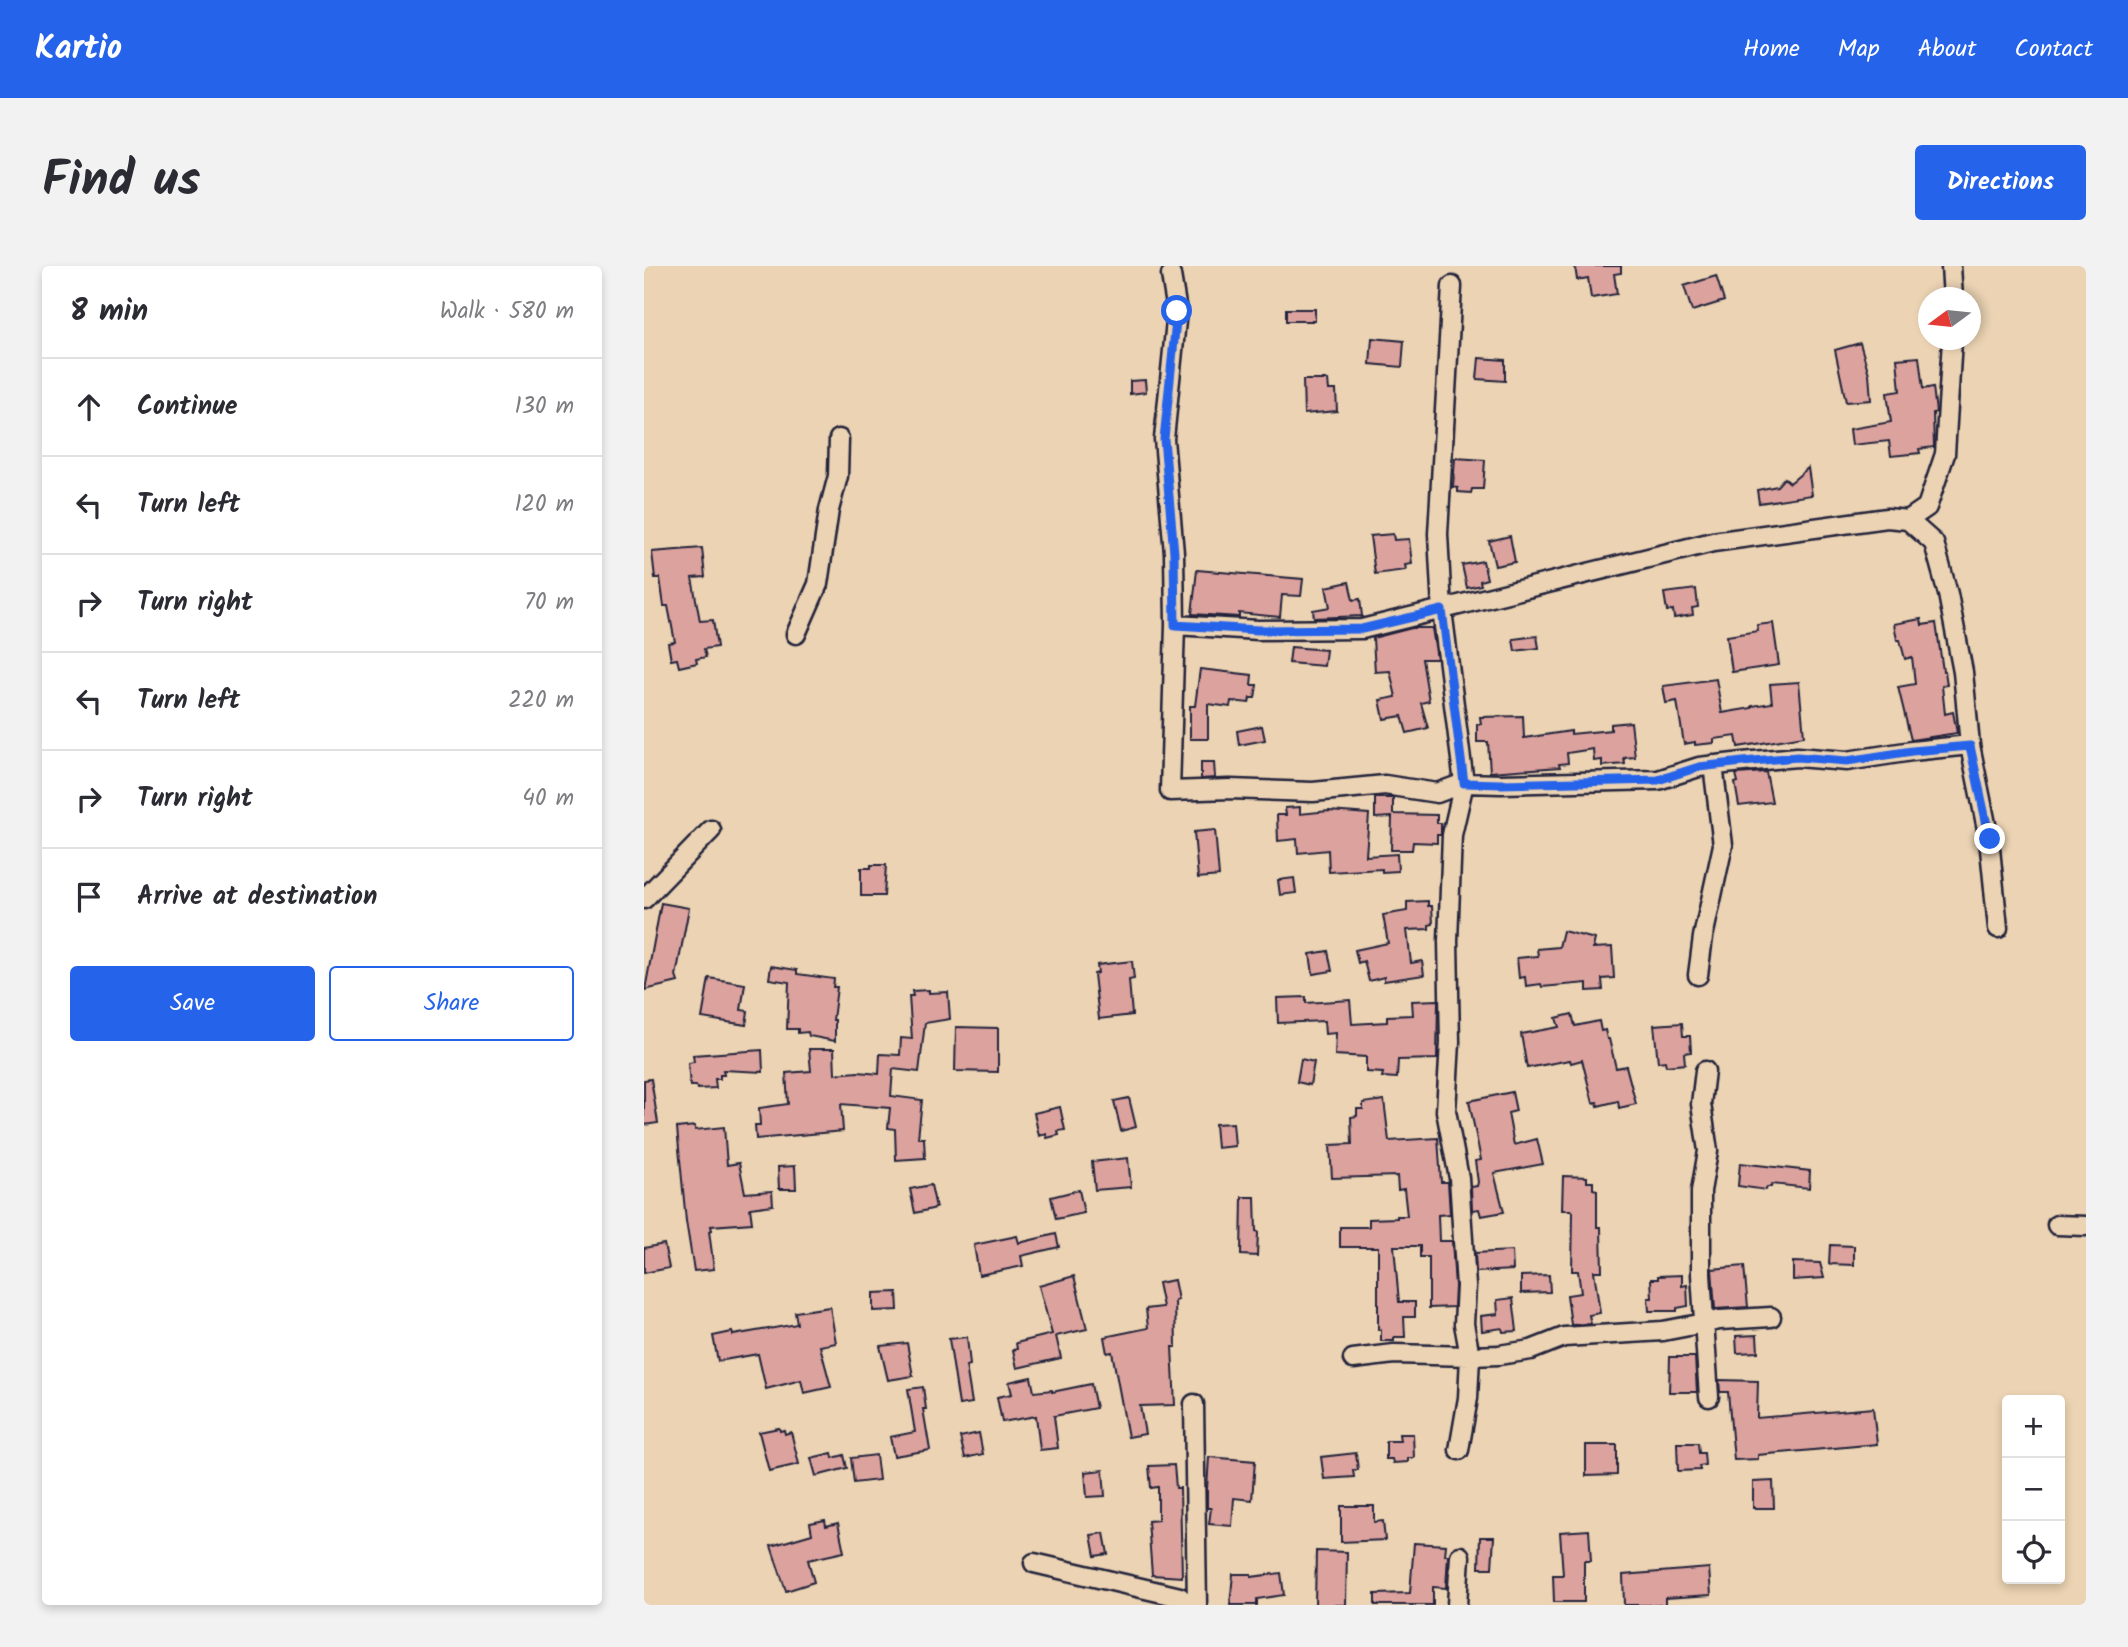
<!DOCTYPE html>
<html lang="en">
<head>
<meta charset="utf-8">
<style>
  :root { --surface:#fff; --page:#f2f2f3; --text:#2b2b33; --muted:#7c7c81; --line:#e1e1e2; --accent:#2563eb }
  body { margin:0; font-family:Kalam,sans-serif; background:var(--page); color:var(--text) }
  .controls { position:absolute; right:21px; bottom:21px; display:grid; overflow:hidden; border-radius:7px; box-shadow:0 4px 10px #0003 }
  .controls button { width:63px; height:63px; display:grid; place-items:center; padding:0; border:0; border-bottom:2px solid var(--line); background:var(--surface); color:var(--text); font:35px sans-serif }
  .compass { position:absolute; left:1274px; top:21px; width:63px; height:63px; border-radius:50%; background:var(--surface); box-shadow:0 4px 10px #0003; rotate:255deg }
  .stop { position:absolute; width:21px; height:21px; margin:-16px; border:5px solid #2563eb; border-radius:50%; background:#fff }
  .stop.end { background:#2563eb; border-color:#fff; box-shadow:0 2px 7px #0008 }
  .list { margin:0; padding:0; list-style:none }
  h2 { display:flex; justify-content:space-between; align-items:center; height:91px; margin:0; padding:0 28px; font-size:30px }
  h2 small { font-size:23px; font-weight:400; color:var(--muted) }
  .list li { display:grid; grid-template-columns:46px 1fr auto; gap:21px; align-items:center; box-sizing:border-box; height:98px; padding:0 28px; border-top:2px solid var(--line) }
  .list b { display:block; font-size:26px; white-space:nowrap }
  .list em { font-size:23px; font-style:normal; color:var(--muted) }
  .actions { display:flex; gap:14px; padding:21px 28px }
  .actions a { flex:1; padding:16px 0; border:2px solid var(--accent); border-radius:7px; text-align:center; font-size:24px; color:var(--accent) }
  .actions .main { background:var(--accent); color:#fff }
  .icon { flex:none; width:38px; height:38px; fill:none; stroke:currentColor; stroke-width:2; stroke-linecap:round; stroke-linejoin:round }
  .map { position:relative; flex:none; width:1442px; height:1339px; overflow:hidden; border-radius:7px }
  header { display:flex; align-items:center; gap:42px; box-sizing:border-box; height:98px; padding:0 35px; background:var(--accent); color:#fff }
  header strong { font-size:33px }
  nav { display:flex; gap:38px; margin-inline-start:auto; font-size:24px }
  .intro { display:flex; align-items:center; justify-content:space-between; box-sizing:border-box; height:168px; padding:0 42px }
  h1 { margin:0; font-size:49px }
  .button { padding:18px 32px; border-radius:7px; background:var(--accent); color:#fff; font-size:24px; font-weight:700 }
  main { display:flex; gap:42px; padding:0 42px }
  aside { flex:1; background:var(--surface); border-radius:7px; box-shadow:0 4px 10px #0003 }
  .map>svg:first-child { display:block }
  .building { fill:#dca29e; stroke:#22223b; stroke-width:2 }
  .lines { fill:none; stroke-linecap:round; stroke-linejoin:round }
  .street-casing { stroke:#22223b; stroke-width:23 }
  .street { stroke:#ebd3b3; stroke-width:18 }
  .route { stroke:#2563eb; stroke-width:9 }
</style>
</head>
<body>
<header>
<strong>Kartio</strong>
<nav><a>Home</a><a>Map</a><a>About</a><a>Contact</a></nav>
</header>
<div class="intro"><h1>Find us</h1><a class="button">Directions</a></div>
<main>
<aside>
<h2>8 min<small>Walk · 580 m</small></h2>
<ul class="list">
<li><svg class="icon" aria-label="ahead" viewBox="0 0 24 24"><path d="M12 20V5M6 11l6-6 6 6"/></svg><div><b>Continue</b></div><em>130 m</em></li>
<li><svg class="icon" aria-label="left" viewBox="0 0 24 24"><path d="M17 20v-9H6M10 6l-5 5 5 5"/></svg><div><b>Turn left</b></div><em>120 m</em></li>
<li><svg class="icon" aria-label="right" viewBox="0 0 24 24"><path d="M7 20v-9h11M14 6l5 5-5 5"/></svg><div><b>Turn right</b></div><em>70 m</em></li>
<li><svg class="icon" aria-label="left" viewBox="0 0 24 24"><path d="M17 20v-9H6M10 6l-5 5 5 5"/></svg><div><b>Turn left</b></div><em>220 m</em></li>
<li><svg class="icon" aria-label="right" viewBox="0 0 24 24"><path d="M7 20v-9h11M14 6l5 5-5 5"/></svg><div><b>Turn right</b></div><em>40 m</em></li>
<li><svg class="icon" aria-label="arrive" viewBox="0 0 24 24"><path d="M6 21V4h12l-3 4 3 4H6"/></svg><div><b>Arrive at destination</b></div></li>
</ul>
<div class="actions"><a class="main">Save</a><a>Share</a></div>
</aside>
<div class="map">
<svg width="1442" height="1339" viewBox="0 0 1442 1339">
  <rect width="100%" height="100%" fill="#ebd3b3"/>
  <filter id="ink" filterUnits="userSpaceOnUse"><feTurbulence type="fractalNoise" baseFrequency=".0143" numOctaves="2"/><feDisplacementMap in="SourceGraphic" scale="14" xChannelSelector="R" yChannelSelector="G"/><feConvolveMatrix kernelMatrix="1 2 1 2 8 2 1 2 1" color-interpolation-filters="sRGB"/></filter>
  <g filter="url(#ink)">
    <path class="building" d="M931 0H977V7L970 8 973 28 947 32 944 12 933 14Z
      M1072 10 1080 35 1048 45 1040 20Z
      M642 43H671V55H642Z
      M728 72 760 75 758 101 726 98Z
      M1216 77 1225 108 1227 134 1202 136 1191 84Z
      M1275 91 1279 123 1289 121 1292 146 1289 147 1290 181 1275 183 1276 187 1247 190 1245 175 1208 179 1206 163 1247 156 1243 127 1256 125 1253 93Z
      M835 92 861 94V115L833 113Z
      M501 114 502 126 486 128V115Z
      M659 114H684L685 124H692L693 145 660 148Z
      M811 192 841 194 839 223H828L827 227 814 226V222L809 221Z
      M1164 202 1168 229 1115 237 1113 224 1133 220 1140 212 1146 217Z
      M749 268 750 274 765 273 768 298 761 299 762 304 731 308 726 270Z
      M866 270 871 296 851 300 845 275Z
      M58 282 61 311 48 312 56 355 69 354 73 381 60 383 62 391 52 393 53 397 35 401 33 393 27 394 24 377 31 376 24 340H20L16 312H11L8 286Z
      M839 295 843 313 836 315 837 319 823 322 818 299Z
      M553 304 659 313 657 330 638 329 636 351 595 347V351L548 348Z
      M705 316 709 334 716 333 718 350 670 352 669 344 686 341 682 321Z
      M1052 323 1054 341 1048 342 1049 349 1030 352 1029 344 1023 345 1020 327Z
      M1277 353 1278 359 1292 357 1299 405H1301L1303 419 1298 420 1301 448 1309 446 1313 467 1267 474 1254 421 1271 418 1268 391 1261 393 1256 374H1253L1250 358Z
      M1129 357 1135 399 1088 406 1083 370 1114 365 1113 359Z
      M768 362H788L793 393H778L785 435 777 437 784 462 763 467 758 450 740 453 736 434 752 431 746 405 731 406 729 372Z
      M893 370 895 382 871 385 869 373Z
      M647 381 682 384 680 400 645 397Z
      M556 403 608 409 607 419H613L611 432H606L605 437 587 435 586 441 564 438V473H546V440H551Z
      M1072 413 1078 447 1108 442V440L1128 437 1126 418 1155 416 1160 470 1094 481 1092 470 1070 473V477L1051 479V476L1040 478 1033 435 1022 437 1019 420Z
      M879 450 880 472 927 465V468L967 464V458L987 456 991 491 980 492 981 498 958 500V494L950 495 949 483 923 487 924 497 915 498 916 501 846 506 844 476H833V458H837L836 451Z
      M618 460 621 474 595 479 593 465Z
      M557 496H570L571 512 557 513Z
      M1122 506 1128 536 1095 540 1091 517 1094 516 1092 508Z
      M731 532H749V548L793 549V557H797V569H793V577L769 576 768 584H747L748 551 731 552Z
      M656 541V548L685 545 725 548 722 590 753 588 754 605 738 606V603L685 606 684 584 654 587 653 573 634 575 633 549H642L641 542Z
      M571 564 575 610 554 612 550 566Z
      M227 599H242L240 630H217V602H227Z
      M650 612 652 627 636 629 634 614Z
      M784 635V640H788L789 658 785 659V663L763 664 767 697 778 695 780 709 740 715V711L725 715 720 695 714 697 711 684 744 677 739 649 763 645V636Z
      M17 637 45 642 32 710 34 716 1 724Z
      M919 665 951 673 949 682 968 681 970 712 958 713 959 724 943 725V717L898 721 897 718 882 720 881 711 875 712 873 692 894 690 893 683 915 681Z
      M684 685 688 705 669 708 666 688Z
      M488 695 490 713 485 714 488 749 455 753 450 708 454 707 453 699Z
      M127 700 153 704V708L190 713 189 721H193L189 754H191V775L165 770 164 766 154 767V763H143L145 716 125 713Z
      M65 712 101 718 97 744 104 745 102 759 58 752Z
      M285 724V727L304 726 306 753 281 757 275 806 249 803 247 830 278 834 274 872H280L281 892 252 894 251 863 244 862 246 842 197 838 199 865 112 873 111 859H116L115 842 144 838 142 807 167 805 165 783H190L191 808 214 806 235 808 236 788 256 789 257 772 268 773 265 730H269L268 725Z
      M662 731V737L706 734 708 758 743 756V750L769 749 768 735 794 734 793 793 754 794 753 812 738 811 739 807 722 806V791L691 789 692 767 681 768 680 755 634 757 633 732Z
      M928 748 931 760 955 755 957 765 961 764 963 773H965L972 802 982 800 992 838 975 842 974 835 954 840 953 836 949 837 938 794 927 797 926 794 883 802 877 768 915 761 912 752Z
      M1038 757 1039 770H1046L1047 786 1040 787 1041 798 1022 800 1021 795 1014 796 1010 759Z
      M312 761 354 762V806L311 805Z
      M118 784 119 806 79 804 80 809H76V813H71L72 822 53 823 52 820H46L44 797 50 796 49 789Z
      M657 793 670 796 666 819 653 816Z
      M7 813 14 857 0 859V814Z
      M868 826 872 845 864 847 870 879 893 873 899 898 850 907 860 946 837 950 835 943 828 944 827 921 833 920 834 916 831 895 837 894 825 835Z
      M485 832 492 861 477 865 470 835Z
      M740 834 745 875 794 872 797 916H804L806 948 794 949 795 975H808L811 1020 810 1041 785 1042V991H776V980H750L755 1036H771V1051H760L761 1071H750V1075H737V1064H734V981H696V961H725V953L753 952V950H763L760 923 754 924 753 910 688 912 686 879 708 878 707 851 713 850V843H719V837Z
      M416 841 421 864 414 865 415 869 403 872 402 868 395 870 390 847Z
      M589 857 591 880 573 882 571 858Z
      M51 860V864L80 861 83 899 95 897 101 927 128 925 129 939 106 942 108 957 67 960 68 964 65 965 70 1003 50 1005 42 955 33 862Z
      M484 892 487 921 451 924 448 896Z
      M1096 897 1166 905 1165 922 1128 918 1127 921H1123L1122 924 1094 920Z
      M151 900 152 923H135L134 901Z
      M919 910 943 911V916H949V923L953 924V961H957L958 1005H950L956 1047 945 1049 947 1058 927 1059 923 1029 937 1027 934 1005H928L929 946 927 944H918Z
      M287 919 292 942 271 947 266 923Z
      M435 924 440 947 412 953 407 931Z
      M598 931H611L612 965 614 966 613 990 597 989Z
      M412 968 415 981 377 990 379 1000 335 1009 330 979 373 970 375 977Z
      M20 978 25 1002 0 1007V982Z
      M1186 979 1210 980V999L1185 998Z
      M868 985 869 1004 832 1006 831 987Z
      M1149 996 1176 997 1180 1012 1149 1014Z
      M1100 1000 1104 1041 1071 1043 1068 1003Z
      M905 1009 906 1026 877 1027V1010Z
      M1038 1009V1020L1043 1019 1044 1040 1033 1042V1045H1005L1004 1032H1008L1007 1013H1014V1010Z
      M430 1010 443 1063 412 1070 417 1092 373 1102 369 1084 373 1083 372 1077 408 1068 395 1020Z
      M530 1014 534 1034 531 1035 532 1081H528L531 1139 496 1140 501 1168 484 1171 468 1086 463 1087 460 1071 504 1062 502 1043 519 1041 514 1017Z
      M253 1026 254 1044 229 1045V1027Z
      M869 1032 873 1065 859 1066 858 1062 838 1065 837 1050 854 1048 853 1034Z
      M186 1041 192 1077 176 1080 187 1121 160 1127 157 1114 122 1123 114 1088 74 1095 69 1070 88 1066 89 1069 153 1058 151 1046Z
      M1113 1069 1114 1086 1093 1087 1092 1070Z
      M323 1071 326 1099 322 1100 328 1137 315 1139 305 1073Z
      M263 1077 269 1110 244 1114 236 1080Z
      M1026 1091H1051L1053 1126H1025Z
      M387 1111 390 1126 408 1124V1126L447 1118 452 1142 410 1150 414 1182 396 1184 392 1150 358 1156 353 1131 368 1128 365 1116Z
      M1075 1114 1114 1115 1113 1152 1229 1142 1233 1178 1114 1189V1193L1090 1194 1084 1126H1076Z
      M279 1121 282 1143H279L286 1184 250 1190 246 1171 271 1166 264 1123Z
      M135 1162 136 1165 140 1164 141 1168 147 1166 155 1198 125 1205 115 1166Z
      M335 1167 339 1188 321 1192 316 1171Z
      M755 1168H769L770 1192H764V1196L749 1197 748 1193H742V1175H756Z
      M1033 1177H1054L1055 1187H1060L1061 1199 1055 1200 1056 1204 1034 1205Z
      M942 1179H973V1209L942 1210Z
      M188 1187 189 1192 200 1189 203 1202 172 1210 167 1192Z
      M712 1187 714 1204H709L710 1211 680 1213 677 1191Z
      M232 1189 235 1214 210 1217 207 1192Z
      M565 1191 611 1195 608 1234 590 1232 588 1260 565 1258 567 1242H563V1223Z
      M530 1199 532 1222H536L538 1311 508 1309 504 1255 514 1254V1221L507 1222 505 1200Z
      M459 1204 461 1230 443 1231 441 1206Z
      M1129 1215 1130 1242H1109V1216Z
      M697 1240H730V1256L739 1255 741 1274 697 1276Z
      M181 1254 182 1260 194 1257 200 1286 164 1294 170 1316 142 1325 127 1280 168 1268 166 1257Z
      M945 1264 947 1295H940V1336H910L909 1309H919L916 1266Z
      M460 1267 464 1288 451 1290 447 1269Z
      M836 1271H850L848 1302H835Z
      M770 1277 802 1279 801 1289H804L802 1322 789 1321V1339H731V1328L766 1327Z
      M672 1285 703 1286 702 1339H671Z
      M1065 1302 1067 1329 1021 1332V1339H980L979 1309Z
      M637 1307 640 1329 613 1333V1339H586L589 1308H607V1311Z"/>
    <g class="lines">
      <g class="street-casing">
        <path id="street" d="M1307 0 1309 32
          M527 9 533 45 520 173 530 287 531 359 526 525 586 523 669 526 741 519 793 527 820 517 857 518 1014 514 1055 501 1099 496 1153 491 1203 495 1268 485 1326 479
          M808 20 794 268 798 344 820 517 808 569 804 675 806 776 802 845 815 912 822 1020 820 1058 826 1090 824 1132 815 1184
          M1264 254 1283 241 1301 188 1308 74
          M531 359 614 364 718 363 1069 276 1243 252 1264 254 1290 277 1304 328 1319 406 1326 479 1345 573 1354 662
          M152 368 174 318 185 244 194 210 195 173
          M0 633 67 564
          M1054 709 1059 671 1079 579 1069 499
          M1061 805 1057 838 1064 885 1057 925V1008L1065 1131
          M1413 959 1442 960
          M709 1093 750 1088 826 1090 855 1089 887 1084 920 1071 1019 1065 1076 1054 1127 1051
          M550 1138 553 1339
          M390 1297 536 1331 544 1339
          M813 1339 816 1290"/>
      </g>
      <use href="#street" class="street"/>
    </g>
  </g>
  <g class="lines" filter="url(#ink)">
    <path class="route" d="M533 45 520 173 530 287 531 359 614 364 718 363 798 344 820 517 857 518 1014 514 1055 501 1099 496 1153 491 1203 495 1268 485 1326 480 1346 573"/>
  </g>
</svg>
<div class="controls">
<button>+</button>
<button>−</button>
<button><svg class="icon" aria-label="locate" viewBox="0 0 24 24"><circle cx="12" cy="12" r="6"/><path d="M12 2v4M12 18v4M2 12h4M18 12h4"/></svg></button>
</div>
<svg class="compass" viewBox="-18 -18 36 36"><path d="M0-13l5 13h-10z" fill="#e53935"/><path d="M0 13l5-13h-10z" fill="#7c7c81"/></svg>
<div class="stop" style="left:533px;top:45px"></div>
<div class="stop end" style="left:1346px;top:573px"></div>
</div>
</main>
</body>
</html>
